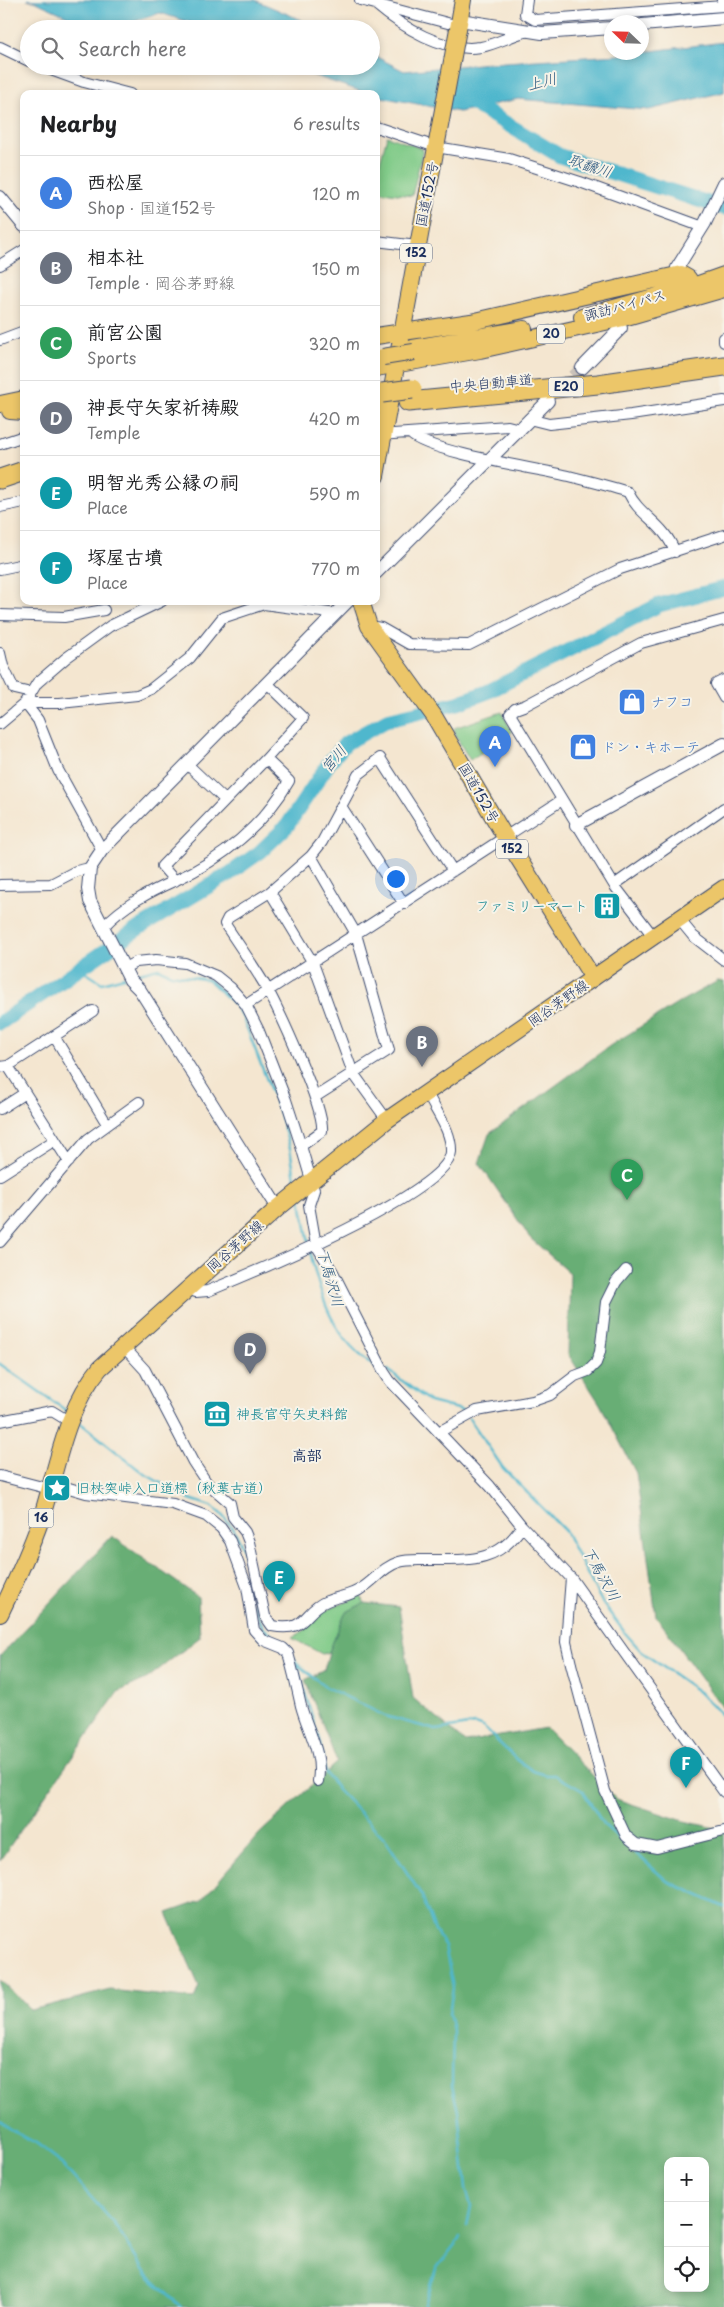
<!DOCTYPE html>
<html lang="en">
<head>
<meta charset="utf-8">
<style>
  :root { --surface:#fff; --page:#f6f6f6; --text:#202124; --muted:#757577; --line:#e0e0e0; --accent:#7c3aed }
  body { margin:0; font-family:"Playpen Sans","Klee One",sans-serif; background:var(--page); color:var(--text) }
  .controls { position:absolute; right:15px; bottom:15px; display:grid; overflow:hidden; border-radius:10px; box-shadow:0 2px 8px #0003 }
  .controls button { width:45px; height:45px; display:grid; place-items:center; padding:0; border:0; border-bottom:1px solid var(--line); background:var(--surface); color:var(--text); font:25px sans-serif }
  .compass { position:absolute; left:604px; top:15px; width:45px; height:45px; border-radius:50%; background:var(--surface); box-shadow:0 2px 8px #0003; rotate:293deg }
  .you { position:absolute; left:395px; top:878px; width:18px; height:18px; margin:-12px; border:4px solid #fff; border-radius:50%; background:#1a73e8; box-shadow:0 0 0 8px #1a73e833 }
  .badge { display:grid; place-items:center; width:32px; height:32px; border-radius:50%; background:var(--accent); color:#fff; font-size:16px; font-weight:700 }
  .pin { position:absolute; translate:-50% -41px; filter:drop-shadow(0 1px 2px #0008) }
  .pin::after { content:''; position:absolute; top:26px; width:18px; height:15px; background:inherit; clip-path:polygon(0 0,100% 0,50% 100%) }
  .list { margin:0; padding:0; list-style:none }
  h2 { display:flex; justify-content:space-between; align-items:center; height:65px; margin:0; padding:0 20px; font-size:21px }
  h2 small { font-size:16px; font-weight:400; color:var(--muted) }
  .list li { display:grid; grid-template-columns:32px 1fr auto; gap:15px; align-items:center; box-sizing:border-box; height:75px; padding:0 20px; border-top:1px solid var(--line) }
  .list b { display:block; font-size:19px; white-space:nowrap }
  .list p { margin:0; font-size:16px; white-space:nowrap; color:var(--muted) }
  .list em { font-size:16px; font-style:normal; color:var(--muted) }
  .icon { flex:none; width:28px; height:28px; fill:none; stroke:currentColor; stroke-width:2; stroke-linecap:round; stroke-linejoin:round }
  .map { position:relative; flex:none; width:724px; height:2307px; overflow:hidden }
  .search { position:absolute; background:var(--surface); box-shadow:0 2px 8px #0003; left:20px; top:20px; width:360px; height:55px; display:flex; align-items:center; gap:12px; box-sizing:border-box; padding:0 18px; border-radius:28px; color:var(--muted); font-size:19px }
  .panel { position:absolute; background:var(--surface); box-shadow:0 2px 8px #0003; left:20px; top:90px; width:360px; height:515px; border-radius:10px }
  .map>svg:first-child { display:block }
  .green { fill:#7fca87; stroke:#4d7c72 }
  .forest { fill:#67ae74; stroke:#416e69; fill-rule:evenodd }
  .water { fill:#4fb7cd; stroke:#357396 }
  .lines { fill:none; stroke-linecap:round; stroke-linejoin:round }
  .stream { stroke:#4fb7cd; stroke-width:2.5 }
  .river { stroke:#4fb7cd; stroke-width:15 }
  .tertiary-tunnel { stroke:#c9c1b9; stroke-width:12; stroke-dasharray:12 6; stroke-linecap:butt }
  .minor-casing { stroke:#3c4a6f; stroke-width:12 }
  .tertiary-casing { stroke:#3c4a6f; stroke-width:14 }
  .primary-casing { stroke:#3c4a6f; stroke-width:18 }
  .trunk-casing { stroke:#3c4a6f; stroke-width:18 }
  .motorway-casing { stroke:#3c4a6f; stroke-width:21 }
  .minor { stroke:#fff; stroke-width:10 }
  .tertiary { stroke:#fff; stroke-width:12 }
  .primary { stroke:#ecc669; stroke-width:16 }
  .trunk { stroke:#ecc669; stroke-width:16 }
  .motorway { stroke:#ecc669; stroke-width:19 }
  .trunk-bridge-casing { stroke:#3c4a6f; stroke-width:18; stroke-linecap:butt }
  .motorway-bridge-casing { stroke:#3c4a6f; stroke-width:21; stroke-linecap:butt }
  .trunk-bridge { stroke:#ecc669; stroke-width:16 }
  .motorway-bridge { stroke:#ecc669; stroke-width:19 }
  .labels { text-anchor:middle; stroke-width:4; stroke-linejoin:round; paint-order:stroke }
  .shield { fill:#f7f3e8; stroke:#5d6a87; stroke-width:1 }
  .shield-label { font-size:12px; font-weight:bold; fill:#1b2f5e }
  .street-label { font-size:14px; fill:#1b2f5e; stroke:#f7f3e8 }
  .shop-label { font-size:14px; fill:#366cbe; stroke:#f7f3e8; text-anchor:start }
  .culture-label { font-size:14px; fill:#0d838f; stroke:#f7f3e8; text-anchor:start }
  .water-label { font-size:15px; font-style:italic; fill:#2b587f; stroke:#f7f3e8 }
  .neighbourhood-label { font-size:15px; font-weight:bold; fill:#1b2f5e; stroke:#f7f3e8 }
</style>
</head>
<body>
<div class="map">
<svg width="724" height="2307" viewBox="0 0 724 2307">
  <rect width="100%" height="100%" fill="#f7f3e8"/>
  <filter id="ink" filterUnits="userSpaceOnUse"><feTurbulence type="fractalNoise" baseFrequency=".02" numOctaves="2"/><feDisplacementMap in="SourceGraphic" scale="10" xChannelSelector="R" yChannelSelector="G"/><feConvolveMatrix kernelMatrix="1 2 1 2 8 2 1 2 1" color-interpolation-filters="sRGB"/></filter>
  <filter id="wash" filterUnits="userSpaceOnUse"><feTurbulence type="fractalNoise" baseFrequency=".0096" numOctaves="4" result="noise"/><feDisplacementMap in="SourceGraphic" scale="20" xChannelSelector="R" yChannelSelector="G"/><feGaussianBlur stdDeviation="1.12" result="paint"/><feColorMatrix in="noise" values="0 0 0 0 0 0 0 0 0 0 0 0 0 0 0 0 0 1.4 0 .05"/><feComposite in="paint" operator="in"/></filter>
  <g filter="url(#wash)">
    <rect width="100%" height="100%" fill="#f4e6d0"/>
    <path class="green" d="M387 136 423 149 412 196 376 191V177Z
      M502 712 512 732 470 760 456 737 454 728Z
      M361 1596 364 1603 345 1613 329 1652 322 1654 292 1638 305 1630 319 1613Z"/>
    <path class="forest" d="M718 981 724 982V1710L656 1616 636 1473 600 1404 568 1354 570 1273 530 1238 479 1163 489 1134 611 1045 685 999Z
      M112 1536 198 1597 200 1637 148 1678 118 1692 0 1860V1656Z
      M364 1603 399 1607 413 1698 465 1742 546 1728 616 1799 684 1821 724 1830V2307H0V1980L31 2010 110 1990 194 1999 199 1986 167 1913 201 1901 259 1834 337 1762 305 1680 324 1670 329 1652 345 1613ZM668 2161H705V2288H668Z"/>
    <path class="water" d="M27 0H255L322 29H211L160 13 124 25 89 26 34 1Z
      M724 42V92L649 110 518 99 459 112 376 96V94H369L285 66H371V54L404 71 489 63 618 55Z"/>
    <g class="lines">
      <path class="stream" d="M80 969 102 983 124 977
        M132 975 158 968 171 974 209 980 234 1004 243 1018 277 1106 290 1148 296 1185
        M300 1197 309 1243
        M310 1251C321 1300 333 1339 377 1368
        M0 1364 68 1412
        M388 1370 430 1402 465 1411 466 1413
        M469 1418 503 1468 565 1531 603 1604 626 1634 642 1652 699 1692 724 1717
        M78 1421 143 1473 187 1498 211 1506 220 1513 233 1528 242 1546 253 1586 255 1608 263 1628 291 1649
        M295 1659 320 1743 325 1772 338 1790 386 1840 422 1896 435 1931 445 1946 453 1988 449 2014 453 2030 452 2086 458 2111 466 2188 471 2206 467 2226
        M297 1664 326 1687 385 1716 436 1730 475 1724 483 1727 516 1759 533 1771 546 1775H555L583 1791 603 1824 667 1881 724 1907
        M0 2121 9 2129 36 2143 57 2159 113 2222 146 2274 181 2307
        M424 2307 436 2269 460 2238"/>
      <path class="river" d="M467 100 560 156 724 208
        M0 1023 139 928 229 874 260 852 287 826 331 760 346 743 387 720 458 703 487 692 659 605 724 588"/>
    </g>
  </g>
  <g filter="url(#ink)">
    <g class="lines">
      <path class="tertiary-tunnel" d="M560 389 582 368"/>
      <g class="minor-casing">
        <path id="minor" d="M360 0 459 26
          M527 0 525 14 535 20 723 6 722 0
          M375 4C402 27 444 53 481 47 496 44 510 36 525 32
          M0 47 29 61
          M40 66 84 82 130 94
          M376 127 436 147 509 159 580 182 703 227
          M376 241 417 246
          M0 265 24 250
          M724 338V342
          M0 340 24 331
          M529 419 549 424 631 415 724 401
          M411 434C428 452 539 469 569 476 589 481 609 486 628 492 639 516 664 523 675 552
          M379 435 508 426 520 429
          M0 444 24 436
          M0 507 24 502
          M0 569 24 564
          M0 615 64 617 104 610
          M724 620 641 643 526 705 515 709 510 714 614 885 724 808
          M369 626 381 628 409 644 469 645 620 569 724 535
          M0 653 3 666 14 689 31 693
          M724 680 716 684 724 698
          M25 703H60L137 695 151 689 190 658 222 618 264 604 336 614
          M25 703 38 720 58 770 102 850
          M0 724 25 703 37 683 66 658 110 626 162 601
          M187 764 225 800
          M341 806 404 904
          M311 856 356 934 389 1050 315 1097
          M175 881 162 866 266 759
          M0 885 51 884 76 871 90 868
          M614 885 653 936
          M270 892 313 963 353 1073 387 1120
          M679 919 693 936 724 960
          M103 927C124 905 149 892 176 880 221 860 264 825 289 781L266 759 303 718 267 683
          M124 968 136 962 156 960 185 963 216 976 231 988 246 1005 259 1031 286 1100 301 1146 314 1190 309 1205 316 1245 333 1272 384 1372 390 1381 490 1486 522 1526 571 1578 724 1792
          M246 1005 562 800
          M54 1036 107 1124
          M8 1066 69 1162
          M0 1067 8 1066 93 1011
          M0 1109 25 1093
          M301 1146 322 1131C325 1109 281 1015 269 992 256 969 240 947 225 924L228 918 270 892 311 856 322 842 358 775 380 758 453 871
          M0 1175 55 1140
          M0 1242 88 1139 139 1102
          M187 1289 196 1292 208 1291C247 1275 449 1193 451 1152 452 1131 436 1112 427 1093
          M123 1346 145 1370 193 1462 207 1483 230 1503 233 1517 245 1532 249 1542 265 1616 272 1626C308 1633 302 1611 327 1601 339 1596 352 1596 362 1588 376 1579 383 1567 399 1562 408 1559 419 1560 429 1560 469 1560 499 1563 522 1526
          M0 1421 52 1411 70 1422
          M439 1432 477 1411 533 1401 550 1395 575 1376 588 1371 596 1363 600 1352 606 1302 616 1282 626 1270
          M0 1476 50 1489
          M52 1483 86 1493 173 1504 206 1516 221 1528 230 1541 247 1587 254 1630 263 1640 283 1648 288 1653C293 1671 297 1688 301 1706 308 1732 323 1753 318 1781
          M571 1578 566 1642 571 1664 605 1791 626 1836 636 1844 657 1848 724 1831"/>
      </g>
      <g class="tertiary-casing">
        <path id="tertiary" d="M460 20 542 33 612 28
          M642 25 724 18
          M0 197 24 226
          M677 268 705 223 724 183
          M582 368 621 328
          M376 573 548 401
          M576 825 724 744
          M278 1208 140 990 130 980 90 901 88 889 90 868 102 850 348 601"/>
      </g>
      <g class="primary-casing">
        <path id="primary" d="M0 1614C15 1583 30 1551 41 1519 57 1469 65 1409 100 1368L278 1208 387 1120 593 978"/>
      </g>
      <g class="trunk-casing">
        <path id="trunk" d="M458 29 463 0
          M582 317 693 286 724 275
          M376 336 471 322 681 274 688 278 693 286
          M413 348 524 329
          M376 368 480 350 623 318 724 289
          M0 404 24 399
          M10 411 24 412
          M376 476 437 142
          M361 601 369 626 434 716 505 837 593 978 724 888"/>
      </g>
      <g class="motorway-casing">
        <path id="motorway" d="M408 402 598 384 724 366
          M376 404H381
          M0 479 24 471"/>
      </g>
      <use href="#minor" class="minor"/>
      <use href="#tertiary" class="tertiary"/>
      <use href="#primary" class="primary"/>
      <use href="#trunk" class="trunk"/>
      <use href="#motorway" class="motorway"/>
      <g class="trunk-bridge-casing">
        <path id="trunk-bridge" d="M437 142 458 29
          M383 357 414 352"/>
      </g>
      <g class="motorway-bridge-casing">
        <path id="motorway-bridge" d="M382 393 412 389"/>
      </g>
      <use href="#trunk-bridge" class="trunk-bridge"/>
      <use href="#motorway-bridge" class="motorway-bridge"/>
    </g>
  </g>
  <defs>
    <g id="shop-square" transform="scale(1.4375)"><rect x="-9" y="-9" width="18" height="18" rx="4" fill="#3f7fe0" stroke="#f7f3e8"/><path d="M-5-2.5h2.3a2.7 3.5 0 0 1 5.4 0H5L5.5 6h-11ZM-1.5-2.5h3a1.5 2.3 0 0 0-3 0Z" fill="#fff"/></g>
    <g id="building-square" transform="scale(1.4375)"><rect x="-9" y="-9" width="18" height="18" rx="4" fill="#0f9aa8" stroke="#f7f3e8"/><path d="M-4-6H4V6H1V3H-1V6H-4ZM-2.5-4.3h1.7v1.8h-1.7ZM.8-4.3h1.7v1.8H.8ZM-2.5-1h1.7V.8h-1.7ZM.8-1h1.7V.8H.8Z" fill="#fff"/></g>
    <g id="museum-square" transform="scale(1.4375)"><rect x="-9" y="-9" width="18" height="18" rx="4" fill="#0f9aa8" stroke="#f7f3e8"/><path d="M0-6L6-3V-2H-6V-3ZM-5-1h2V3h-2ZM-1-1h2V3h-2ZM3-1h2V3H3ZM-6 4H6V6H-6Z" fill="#fff"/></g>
    <g id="sight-square" transform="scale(1.4375)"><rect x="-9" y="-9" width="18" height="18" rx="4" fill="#0f9aa8" stroke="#f7f3e8"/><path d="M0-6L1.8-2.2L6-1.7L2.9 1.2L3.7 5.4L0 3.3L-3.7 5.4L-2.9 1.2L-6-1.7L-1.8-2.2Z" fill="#fff"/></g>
  </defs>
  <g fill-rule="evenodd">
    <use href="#shop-square" x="632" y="702"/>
    <use href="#shop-square" x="583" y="747"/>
    <use href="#building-square" x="607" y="906"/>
    <use href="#museum-square" x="217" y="1414"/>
    <use href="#sight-square" x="57" y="1488"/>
  </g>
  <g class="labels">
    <g class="shield">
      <rect x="400" y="243.5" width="32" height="19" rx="4"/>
      <rect x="537" y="324.5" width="28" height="19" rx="4"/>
      <rect x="548.5" y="377.5" width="35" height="19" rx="4"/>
      <rect x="496" y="839.5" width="32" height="19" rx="4"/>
      <rect x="28.5" y="1508.5" width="25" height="19" rx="4"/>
    </g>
    <g class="shield-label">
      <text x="416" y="257">152</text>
      <text x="551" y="338">20</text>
      <text x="566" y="391">E20</text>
      <text x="512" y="853">152</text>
      <text x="41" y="1522">16</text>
    </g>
    <g class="street-label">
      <text transform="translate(427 194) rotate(-79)" y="5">国道152号</text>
      <text transform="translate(625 305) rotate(-15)" y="5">諏訪バイパス</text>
      <text transform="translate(491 383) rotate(-5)" y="5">中央自動車道</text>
      <text transform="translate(479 793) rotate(60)" y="5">国道152号</text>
      <text transform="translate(558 1003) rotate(-35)" y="5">岡谷茅野線</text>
      <text transform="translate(235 1246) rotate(-42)" y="5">岡谷茅野線</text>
    </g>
    <g class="shop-label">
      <text x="651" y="707">ナフコ</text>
      <text x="602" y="752">ドン・キホーテ</text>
    </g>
    <g class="culture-label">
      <text x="588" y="911" text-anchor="end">ファミリーマート</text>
      <text x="236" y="1419">神長官守矢史料館</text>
      <text x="76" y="1493">旧杖突峠入口道標（秋葉古道）</text>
    </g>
    <g class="water-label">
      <text transform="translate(542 82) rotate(-14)" y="5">上川</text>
      <text transform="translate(590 166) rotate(18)" y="5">取飜川</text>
      <text transform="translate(334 759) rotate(-50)" y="5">宮川</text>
      <text transform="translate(330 1278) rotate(74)" y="5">下馬沢川</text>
      <text transform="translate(601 1574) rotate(61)" y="5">下馬沢川</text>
    </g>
    <g class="neighbourhood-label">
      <text x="307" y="1461">高部</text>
    </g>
  </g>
</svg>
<div class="controls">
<button>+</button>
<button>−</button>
<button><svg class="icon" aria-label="locate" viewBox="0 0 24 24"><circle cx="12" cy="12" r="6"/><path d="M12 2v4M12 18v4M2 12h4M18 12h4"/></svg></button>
</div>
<svg class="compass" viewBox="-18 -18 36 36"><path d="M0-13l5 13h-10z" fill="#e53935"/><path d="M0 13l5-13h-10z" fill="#757577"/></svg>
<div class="you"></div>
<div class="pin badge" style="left:495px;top:767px;background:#3f7fe0">A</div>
<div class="pin badge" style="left:422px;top:1067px;background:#6b7280">B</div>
<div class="pin badge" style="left:627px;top:1200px;background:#2e9e5b">C</div>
<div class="pin badge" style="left:250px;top:1374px;background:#6b7280">D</div>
<div class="pin badge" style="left:279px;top:1602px;background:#0f9aa8">E</div>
<div class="pin badge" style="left:686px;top:1788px;background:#0f9aa8">F</div>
<div class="search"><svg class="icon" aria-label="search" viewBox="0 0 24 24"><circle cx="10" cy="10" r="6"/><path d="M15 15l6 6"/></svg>Search here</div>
<section class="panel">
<h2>Nearby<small>6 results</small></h2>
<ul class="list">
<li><span class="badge" style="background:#3f7fe0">A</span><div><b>西松屋</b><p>Shop · 国道152号</p></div><em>120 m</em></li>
<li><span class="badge" style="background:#6b7280">B</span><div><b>相本社</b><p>Temple · 岡谷茅野線</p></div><em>150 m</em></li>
<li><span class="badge" style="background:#2e9e5b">C</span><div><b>前宮公園</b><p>Sports</p></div><em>320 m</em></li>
<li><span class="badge" style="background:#6b7280">D</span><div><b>神長守矢家祈祷殿</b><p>Temple</p></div><em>420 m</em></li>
<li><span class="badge" style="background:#0f9aa8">E</span><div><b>明智光秀公縁の祠</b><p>Place</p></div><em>590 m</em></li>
<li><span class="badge" style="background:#0f9aa8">F</span><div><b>塚屋古墳</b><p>Place</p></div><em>770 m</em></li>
</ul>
</section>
</div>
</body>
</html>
